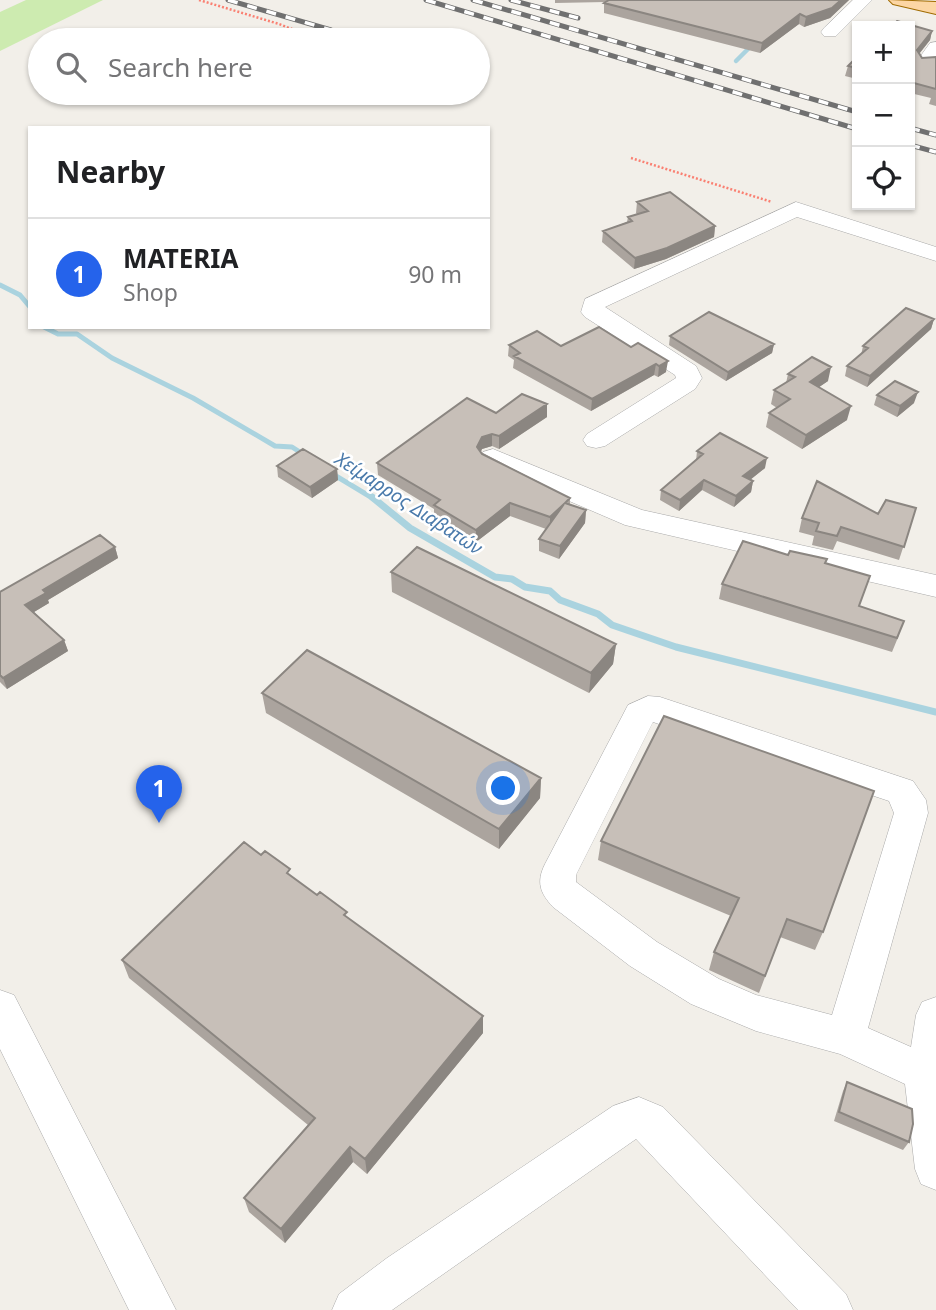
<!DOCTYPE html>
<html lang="en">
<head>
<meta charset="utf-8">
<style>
  :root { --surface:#fff; --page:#f6f6f6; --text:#202124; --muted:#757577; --line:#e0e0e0; --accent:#2563eb }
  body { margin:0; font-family:"Noto Sans",sans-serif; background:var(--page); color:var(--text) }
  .controls { position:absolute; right:21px; top:21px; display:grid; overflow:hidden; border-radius:0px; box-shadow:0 2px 5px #0004 }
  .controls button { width:63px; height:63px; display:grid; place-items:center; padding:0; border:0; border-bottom:2px solid var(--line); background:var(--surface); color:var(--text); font:35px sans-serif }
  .you { position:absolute; left:504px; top:789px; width:24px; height:24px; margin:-18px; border:5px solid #fff; border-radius:50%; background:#1a73e8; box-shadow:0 0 0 10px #1a73e833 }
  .badge { display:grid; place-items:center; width:46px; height:46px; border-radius:50%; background:var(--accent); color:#fff; font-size:23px; font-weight:700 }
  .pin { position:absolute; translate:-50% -58px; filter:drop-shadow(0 2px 4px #0008) }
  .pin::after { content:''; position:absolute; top:37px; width:24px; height:21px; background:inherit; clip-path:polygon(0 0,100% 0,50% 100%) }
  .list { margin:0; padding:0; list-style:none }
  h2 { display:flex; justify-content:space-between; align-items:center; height:91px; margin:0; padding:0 28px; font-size:30px }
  h2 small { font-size:23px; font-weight:400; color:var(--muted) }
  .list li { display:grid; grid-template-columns:46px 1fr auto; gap:21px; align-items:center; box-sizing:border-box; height:112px; padding:0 28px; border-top:2px solid var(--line) }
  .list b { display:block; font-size:26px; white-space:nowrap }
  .list p { margin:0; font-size:23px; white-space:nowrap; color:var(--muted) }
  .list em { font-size:23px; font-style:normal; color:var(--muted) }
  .icon { flex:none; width:38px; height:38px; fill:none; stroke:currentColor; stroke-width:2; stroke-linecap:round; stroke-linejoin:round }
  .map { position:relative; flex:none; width:936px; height:1310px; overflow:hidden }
  .search { position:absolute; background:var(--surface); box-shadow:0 2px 5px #0004; left:28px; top:28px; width:462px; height:77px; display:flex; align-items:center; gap:18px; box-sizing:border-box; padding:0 24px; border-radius:38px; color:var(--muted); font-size:26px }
  .panel { position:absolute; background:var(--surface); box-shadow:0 2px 5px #0004; left:28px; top:126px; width:462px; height:203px; border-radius:0px }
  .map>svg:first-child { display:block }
  .grass { fill:#cdebb0 }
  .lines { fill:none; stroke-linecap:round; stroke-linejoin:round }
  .stream-far2 { stroke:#aad3df; stroke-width:4.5 }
  .stream-far1 { stroke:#aad3df; stroke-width:5 }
  .stream { stroke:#aad3df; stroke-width:7 }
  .minor-casing { stroke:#a9a9a9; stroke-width:1 }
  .major-casing { stroke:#a06b00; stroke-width:2 }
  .path { stroke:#fa8072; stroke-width:2.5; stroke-dasharray:2 2; stroke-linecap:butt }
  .minor { fill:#fff; fill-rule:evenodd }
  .major { fill:#fcd6a4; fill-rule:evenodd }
  .rail-casing { stroke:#707070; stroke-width:5 }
  .rail { stroke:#fff; stroke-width:3.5; stroke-dasharray:10; stroke-linecap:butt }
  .wall { fill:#aba49e }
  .shaded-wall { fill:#8b8681 }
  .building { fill:#c7bfb8; stroke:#8b8681; stroke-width:2 }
  .labels { text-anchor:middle; stroke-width:5; stroke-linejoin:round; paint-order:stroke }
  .water-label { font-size:19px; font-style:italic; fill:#4a7aab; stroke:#fff }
</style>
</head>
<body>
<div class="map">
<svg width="936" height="1310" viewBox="0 0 936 1310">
  <rect width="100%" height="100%" fill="#f2efe9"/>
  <path class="grass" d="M26 0H103L0 51V12Z"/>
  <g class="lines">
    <path class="stream-far2" d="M736 61 754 43"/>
    <path class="stream-far1" d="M0 285 20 295 30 307
      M44 327 58 334H77L112 358 193 398 275 446 292 447 306 456
      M331 473 374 499"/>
    <path class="stream" d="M372 497 410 528 495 577 512 579 525 587 550 591 560 600 598 614 612 625 676 647 936 712"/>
    <g class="minor-casing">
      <path id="minor" d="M853 0H872L836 36H824L821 32 824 28Z
        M936 42V60L933 65H919L917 61 930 43Z
        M796 202 936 247V261L797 217 605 307 696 366 702 378 695 389 605 446 596 448 587 446 583 440 587 434 676 378 675 375 585 317 581 312 585 299Z
        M493 449 642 510 936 575V597L625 525 483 464 479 458 483 452Z
        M648 696 660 697 913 781 926 800 928 813 868 1028 911 1047 916 1015 922 1002 936 997V1190L921 1184 915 1169 905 1084 840 1054 756 1031 691 1004 630 966 553 907C540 893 536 882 545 864L628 705ZM653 722 889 801 894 813 832 1015 756 995 719 979 657 942 576 882V875Z
        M0 990 14 995 176 1310H129L0 1049Z
        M639 1097 663 1107 846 1294 853 1310H798L636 1139 392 1310H332L339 1294 387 1258 613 1106Z"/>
    </g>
    <g class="major-casing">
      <path id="major" d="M889 0 936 2V14L893 4Z"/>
    </g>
    <path class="path" d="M199 0 279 24 320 40
      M631 158 772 202"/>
    <use href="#minor" class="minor"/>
    <use href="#major" class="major"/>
    <g class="rail-casing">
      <path id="rail" d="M228 0 331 30
        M426 0 857 129
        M473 0 857 112
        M511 0 578 18
        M910 128 936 135
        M910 145 936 152"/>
    </g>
    <use href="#rail" class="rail"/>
  </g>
  <path class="wall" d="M555 0H849L830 18 804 27 799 24 760 53 604 13V3L606 2 555 3Z
    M910 26 932 31 930 40 919 54 922 58 936 57V106L929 104 931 98 910 93Z
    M857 57V79L845 76 848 66Z
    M637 202 715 226 714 237 666 259 634 269 602 242 603 231 627 222 628 217 637 214 636 213Z
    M934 319 931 329 867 387 845 376 847 366 861 355 863 346Z
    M670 336 774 344 772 353 726 381 669 345Z
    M638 343 666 372 658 377 654 375 591 411 513 368 514 360 508 356 509 345 631 347Z
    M788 374 828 381 819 387 847 420 802 449 766 427 769 413 777 408 771 404 774 390 786 383Z
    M877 395 914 403 897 417 874 405Z
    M547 404V417L499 449 492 446 482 449 481 452 570 498V505L586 510 585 523 559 559 539 551V539L546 529 510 516 476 542 434 518V509L378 475 377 463 496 413Z
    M697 451 765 468 750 480 753 481 751 492 734 507 702 490 679 511 660 500 661 490 696 461Z
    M277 466 337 469 338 480 312 498 278 477Z
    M916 508 899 560 837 541 833 550 812 545 814 536 799 532 802 518 878 514Z
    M115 547 118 558 48 600 49 603 34 612 64 640 68 651 7 689 0 682V592Z
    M788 555 826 563 870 576 859 606 899 635 892 652 719 599 722 584Z
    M391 572 616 644 613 664 589 693 392 592Z
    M262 693 541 778 540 798 499 849 266 713Z
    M601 841 823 932 815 950 780 937 759 993 709 970 714 952 731 916 598 860Z
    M292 877 348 918 483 1033 367 1174 353 1162 285 1243 249 1212 244 1198 308 1125 129 978 122 960Z
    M847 1082 909 1142 903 1150 834 1121 843 1091Z"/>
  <path class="shaded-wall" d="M841 0H849L830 18 804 27 806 17Z
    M800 14 799 24 760 53 762 43Z
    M932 31 930 40 915 59 917 50Z
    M715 226 714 237 666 259 634 269 635 258Z
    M934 319 931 329 867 387 870 376Z
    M774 344 772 353 726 381 728 372Z
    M668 361 666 372 658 377 659 366Z
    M656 364 654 375 591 411 592 399Z
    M831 367 828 381 806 396 810 382Z
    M918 392 914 403 897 417 900 406Z
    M547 404V417L499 449V436Z
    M851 406 847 420 802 449 806 435Z
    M492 434V446L482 449 477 459V447L482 437Z
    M767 458 765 468 741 487 743 476Z
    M337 469 338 480 312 498 310 487Z
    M704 480 702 490 679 511 680 500Z
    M753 481 751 492 734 507 736 496Z
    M510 503V516L476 542V530Z
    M564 504 550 530V517Z
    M586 510 585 523 559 559 560 546Z
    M115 547 118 558 48 600 49 603 29 615 25 605 43 590Z
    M64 640 68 651 7 689 3 678Z
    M616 644 613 664 589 693 591 673Z
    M541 778 540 798 499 849V829Z
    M483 1016V1033L367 1174 365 1159Z
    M350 1147 353 1162 285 1243 281 1229Z"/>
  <path class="building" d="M609 0H841L832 8 806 17 800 14 762 43 604 3Z
    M897 21 932 31 917 50 922 58 936 57V89L910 82V26H892Z
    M857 57V68L848 66Z
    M670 192 715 226 667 248 635 258 603 231 632 221 628 217 648 211 637 202Z
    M906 308 934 319 870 376 847 366 868 348 863 346Z
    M709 312 774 344 728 372 670 336Z
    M599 327 631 347 638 343 668 361 659 366 656 364 592 399 514 356 520 353 509 345 537 331 561 346Z
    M812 357 831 367 810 382 851 406 806 435 769 413 790 399 774 390 795 377 788 374Z
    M895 381 918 392 900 406 877 395Z
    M522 394 547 404 499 436 492 434 482 437 477 447 482 454 570 498 565 503 586 510 560 546 539 539 564 504 550 517 510 503 476 530 434 505 440 500 377 463 467 398 496 413Z
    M720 433 767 458 743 476 753 481 736 496 704 480 680 500 661 490 703 454 697 451Z
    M303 449 337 469 310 487 277 466Z
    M817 481 878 514 886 500 916 508 904 547 841 527 837 536 816 531 819 523 802 518Z
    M100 535 115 547 43 590 46 593 25 605 64 640 3 678 0 675V592Z
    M743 541 788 555 790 551 827 559 825 563 870 576 859 606 904 621 897 638 722 584Z
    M417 547 616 644 591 673 391 572Z
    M307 650 541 778 499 829 262 693Z
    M664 716 874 791 823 932 787 919 765 976 714 952 739 898 601 841Z
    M244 842 261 855 265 851 290 869 287 873 317 895 320 892 347 912 344 915 483 1016 365 1159 350 1147 281 1229 244 1198 315 1118 122 960Z
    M847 1082 912 1109 913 1124 909 1142 839 1112Z"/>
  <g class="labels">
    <g class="water-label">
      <text transform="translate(409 503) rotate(33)" y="7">Χείμαρρος Διαβατών</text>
    </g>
  </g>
</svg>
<div class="controls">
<button>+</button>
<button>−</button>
<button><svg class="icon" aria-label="locate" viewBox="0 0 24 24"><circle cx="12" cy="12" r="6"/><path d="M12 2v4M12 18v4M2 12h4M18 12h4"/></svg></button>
</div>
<div class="you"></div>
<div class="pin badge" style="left:159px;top:823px">1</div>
<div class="search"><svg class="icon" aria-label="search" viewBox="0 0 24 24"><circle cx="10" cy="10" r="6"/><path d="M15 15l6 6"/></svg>Search here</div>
<section class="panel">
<h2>Nearby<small></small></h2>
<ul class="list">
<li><span class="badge">1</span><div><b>MATERIA</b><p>Shop</p></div><em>90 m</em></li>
</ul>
</section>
</div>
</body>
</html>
